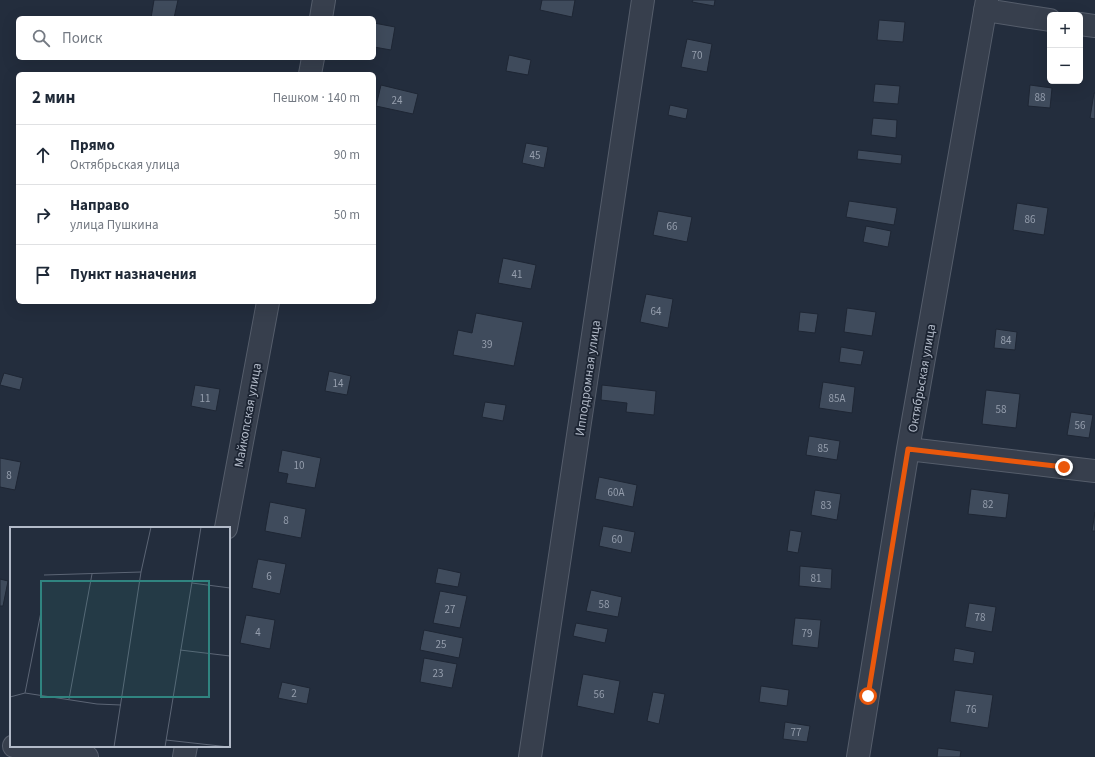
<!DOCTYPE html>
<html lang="ru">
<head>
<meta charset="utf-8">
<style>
  :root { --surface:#fff; --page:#f2f2f3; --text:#1f2937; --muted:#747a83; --line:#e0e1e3 }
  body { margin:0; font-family:"Source Sans 3",sans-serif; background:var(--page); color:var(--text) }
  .controls { position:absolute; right:12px; top:12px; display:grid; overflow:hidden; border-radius:6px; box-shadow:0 4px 16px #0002 }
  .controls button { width:36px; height:36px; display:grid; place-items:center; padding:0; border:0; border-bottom:1px solid var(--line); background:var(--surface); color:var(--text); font:20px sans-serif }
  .stop { position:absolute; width:12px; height:12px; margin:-9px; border:3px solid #ea580c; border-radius:50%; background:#fff }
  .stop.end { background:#ea580c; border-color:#fff; box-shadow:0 1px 4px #0008 }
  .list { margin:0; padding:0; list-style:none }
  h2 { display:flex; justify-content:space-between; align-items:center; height:52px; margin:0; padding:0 16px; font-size:17px }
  h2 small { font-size:13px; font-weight:400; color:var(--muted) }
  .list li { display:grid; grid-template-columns:26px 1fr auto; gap:12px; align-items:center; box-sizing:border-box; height:60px; padding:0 16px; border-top:1px solid var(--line) }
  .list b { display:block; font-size:15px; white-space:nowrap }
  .list p { margin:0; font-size:13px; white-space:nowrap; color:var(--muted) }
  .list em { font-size:13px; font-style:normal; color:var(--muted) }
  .icon { flex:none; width:22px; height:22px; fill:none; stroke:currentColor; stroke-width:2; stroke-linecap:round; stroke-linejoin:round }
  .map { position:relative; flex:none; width:1095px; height:757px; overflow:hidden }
  .search { position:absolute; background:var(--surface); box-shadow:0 4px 16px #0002; left:16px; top:16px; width:360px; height:44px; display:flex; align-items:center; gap:10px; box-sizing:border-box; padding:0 14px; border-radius:6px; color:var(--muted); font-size:15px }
  .panel { position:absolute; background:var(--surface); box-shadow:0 4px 16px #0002; left:16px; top:72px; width:360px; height:232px; border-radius:6px }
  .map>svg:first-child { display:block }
  .building { fill:#3f4b5c; stroke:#1e2634 }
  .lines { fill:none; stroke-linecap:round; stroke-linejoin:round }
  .minor-casing { stroke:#555d6b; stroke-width:24 }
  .minor { stroke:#373f4d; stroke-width:22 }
  .route { stroke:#ea580c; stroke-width:5 }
  .labels { text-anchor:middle; stroke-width:3.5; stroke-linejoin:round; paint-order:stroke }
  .number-label { font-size:11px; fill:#959ead }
  .street-label { font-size:13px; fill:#b2bac8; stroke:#1c2432 }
  .inset-road { fill:none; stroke:#5c6575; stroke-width:1 }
  .view { fill:#308480; fill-opacity:0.15; stroke:#308480; stroke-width:2 }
  .inset-edge { fill:none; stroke:#b2bac8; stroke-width:2 }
</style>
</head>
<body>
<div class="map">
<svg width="1095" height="757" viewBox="0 0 1095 757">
  <rect width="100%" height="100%" fill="#232d3d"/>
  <path class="building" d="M154 0H178L174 18H151Z
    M542 0H575L572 17 540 10Z
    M693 0H715L714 6 692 2Z
    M879 20 905 22 903 42 877 40Z
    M374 23 395 27 391 50 374 47Z
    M687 39 712 44 707 72 681 67Z
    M509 55 531 60 528 75 506 71Z
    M875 84 900 86 898 104 873 102Z
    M381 85 418 94 413 114 376 106Z
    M1030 85 1052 88 1050 108 1028 106Z
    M1094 93H1095V119L1090 118Z
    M670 105 688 109 686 119 668 115Z
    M873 118 897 120 896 138 871 135Z
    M526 143 548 147 544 168 522 163Z
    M858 150 902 155 901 164 857 159Z
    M849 201 897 208 894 225 846 217Z
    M1017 203 1048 208 1044 235 1013 230Z
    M658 211 692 217 687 242 653 235Z
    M866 226 891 231 888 247 863 242Z
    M503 258 536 265 531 289 498 283Z
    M646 294 673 299 668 328 640 322Z
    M847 308 876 312 872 336 844 332Z
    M800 312 818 314 815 333 798 331Z
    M476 313 523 322 514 366 453 355 458 330 472 333Z
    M996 329 1017 332 1015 350 994 348Z
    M841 347 864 351 861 365 839 362Z
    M329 371 351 376 347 395 325 391Z
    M4 373 23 378 20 390 0 385Z
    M823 382 855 387 852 413 819 408Z
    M195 385 220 389 216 411 191 406Z
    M602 385 656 391 654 415 626 412 627 403 601 400Z
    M986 390 1020 394 1016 428 982 424Z
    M485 402 506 405 503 421 482 417Z
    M1071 412 1093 415 1089 438 1067 435Z
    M809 436 840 441 837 460 806 455Z
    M282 450 321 458 315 488 286 483 288 474 278 472Z
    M0 458 21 462 15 490 0 487Z
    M599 477 637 485 633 507 595 499Z
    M971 489 1009 494 1006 518 968 514Z
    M815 490 841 494 837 520 811 515Z
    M270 502 306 509 301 538 265 531Z
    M1095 512V531H1092Z
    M603 526 635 532 631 553 599 546Z
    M790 530 802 532 798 553 787 551Z
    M258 559 286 564 280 594 252 588Z
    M800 566 832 569 831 589 799 586Z
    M438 568 461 573 458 587 435 583Z
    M0 579 8 581 3 606H0Z
    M591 590 622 597 618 617 586 611Z
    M440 591 467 596 460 628 433 623Z
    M969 603 996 607 992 632 965 627Z
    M246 615 275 620 270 649 240 643Z
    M795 618 821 620 818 648 792 645Z
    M576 623 608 629 605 643 573 636Z
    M424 630 463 638 459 658 420 650Z
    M955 648 975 652 973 664 953 661Z
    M424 658 457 664 452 688 420 682Z
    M583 674 620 681 614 714 577 706Z
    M282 682 310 688 307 704 278 698Z
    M761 686 789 690 787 706 759 702Z
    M955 690 993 695 988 728 950 722Z
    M653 692 665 694 659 724 647 721Z
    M785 722 810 726 807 742 783 739Z
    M938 748 961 751 960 757H937Z"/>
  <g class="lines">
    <g class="minor-casing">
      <path id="minor" d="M985 10 1050 20
        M321 18 324 0
        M1080 24 1095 26
        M310 74 313 58
        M908 449 1095 471
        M226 528 268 302
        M14 746 87 757
        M184 757 186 746
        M530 757 643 0
        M858 757 908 449 987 0"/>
    </g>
    <use href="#minor" class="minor"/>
  </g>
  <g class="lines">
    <path class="route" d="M868 696 908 449 1064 467"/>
  </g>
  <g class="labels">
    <g class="number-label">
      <text x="697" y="59">70</text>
      <text x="1040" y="101">88</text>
      <text x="397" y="104">24</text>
      <text x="535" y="159">45</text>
      <text x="1030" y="223">86</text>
      <text x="672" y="230">66</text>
      <text x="517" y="278">41</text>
      <text x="656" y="315">64</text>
      <text x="1006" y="344">84</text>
      <text x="487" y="348">39</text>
      <text x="338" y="387">14</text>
      <text x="205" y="402">11</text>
      <text x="837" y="402">85А</text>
      <text x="1001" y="413">58</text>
      <text x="1080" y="429">56</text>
      <text x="823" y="452">85</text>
      <text x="299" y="469">10</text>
      <text x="9" y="479">8</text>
      <text x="616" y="496">60А</text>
      <text x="988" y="508">82</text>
      <text x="826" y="509">83</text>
      <text x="286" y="524">8</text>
      <text x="617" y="543">60</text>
      <text x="269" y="580">6</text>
      <text x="816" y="582">81</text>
      <text x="604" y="608">58</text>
      <text x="450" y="613">27</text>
      <text x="980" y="621">78</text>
      <text x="258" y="636">4</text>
      <text x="807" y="637">79</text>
      <text x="441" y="648">25</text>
      <text x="438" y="677">23</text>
      <text x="294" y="697">2</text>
      <text x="599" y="698">56</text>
      <text x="971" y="713">76</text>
      <text x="796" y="736">77</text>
    </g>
    <g class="street-label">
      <text transform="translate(587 378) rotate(-82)" y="5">Ипподромная улица</text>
      <text transform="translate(921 378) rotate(-80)" y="5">Октябрьская улица</text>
      <text transform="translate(247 415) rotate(-80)" y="5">Майкопская улица</text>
    </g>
  </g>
  <g transform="translate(10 527)">
    <rect width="220" height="220" fill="#232d3d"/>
    <path class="inset-road" d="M34 48 131 45M182 56 220 61M170 123 220 129M15 166 31 85M0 170 15 166 87 177 111 178M59 172 82 47M156 213 219 220M104 220 131 45 141 0M155 220 191 0"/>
    <path class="view" d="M31 54H199V170H31Z"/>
    <rect width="220" height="220" class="inset-edge"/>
  </g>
</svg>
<div class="controls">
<button>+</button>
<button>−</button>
</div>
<div class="stop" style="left:868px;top:696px"></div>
<div class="stop end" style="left:1064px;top:467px"></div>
<div class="search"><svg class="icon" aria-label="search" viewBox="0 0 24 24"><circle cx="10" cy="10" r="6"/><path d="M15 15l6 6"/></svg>Поиск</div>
<section class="panel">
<h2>2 мин<small>Пешком · 140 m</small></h2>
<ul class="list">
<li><svg class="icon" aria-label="ahead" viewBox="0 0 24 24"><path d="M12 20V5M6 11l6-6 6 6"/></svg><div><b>Прямо</b><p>Октябрьская улица</p></div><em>90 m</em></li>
<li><svg class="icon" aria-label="right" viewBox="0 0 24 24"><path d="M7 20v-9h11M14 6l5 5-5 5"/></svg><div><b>Направо</b><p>улица Пушкина</p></div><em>50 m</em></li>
<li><svg class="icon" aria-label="arrive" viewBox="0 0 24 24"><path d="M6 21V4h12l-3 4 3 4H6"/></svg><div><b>Пункт назначения</b></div></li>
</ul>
</section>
</div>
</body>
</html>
